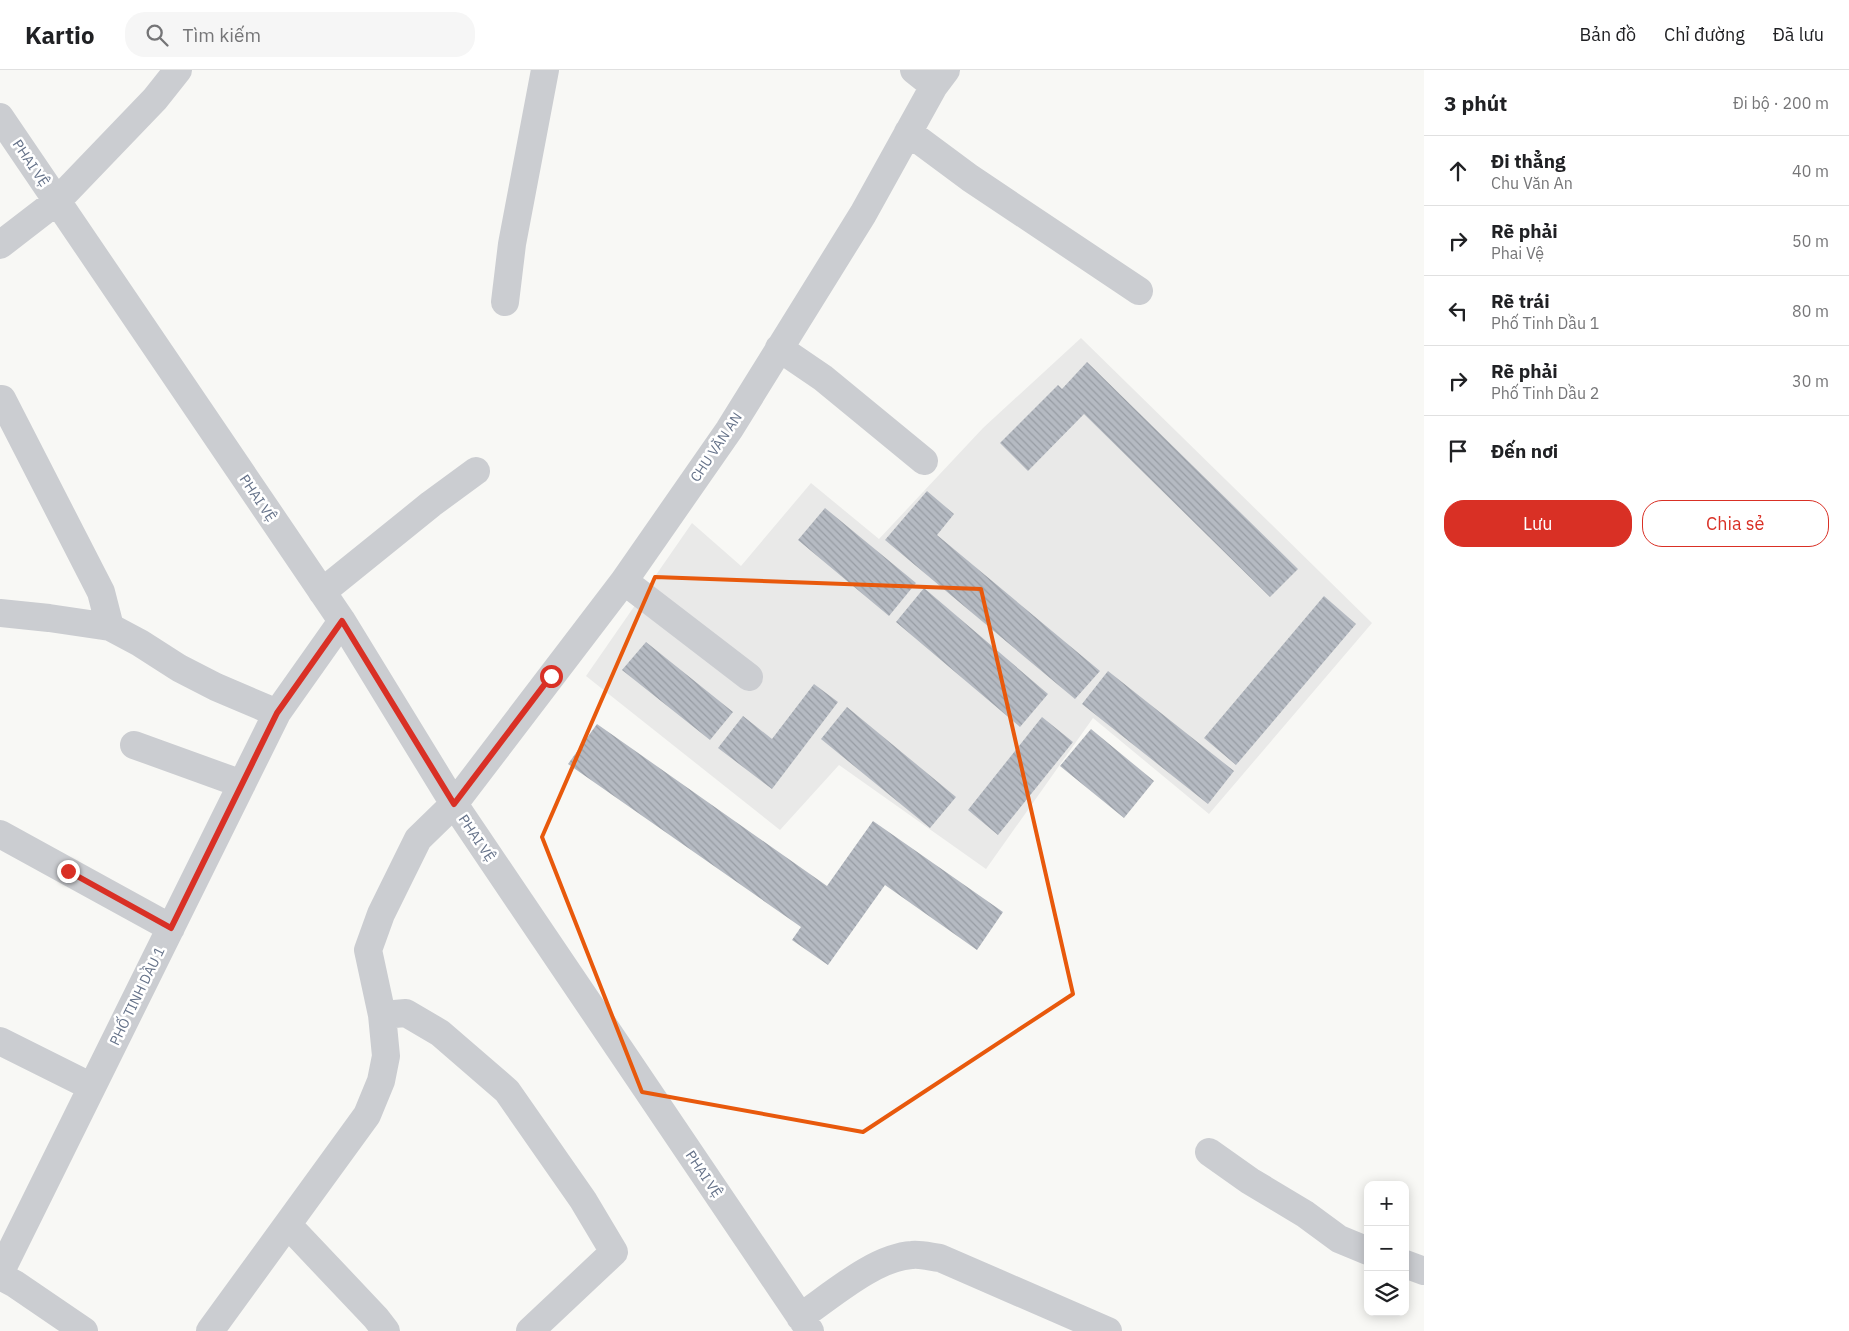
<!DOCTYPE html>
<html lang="vi">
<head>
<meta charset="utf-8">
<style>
  :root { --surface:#fff; --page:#f6f6f6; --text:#202124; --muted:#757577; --line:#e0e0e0; --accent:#d93025 }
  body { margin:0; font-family:"IBM Plex Sans",sans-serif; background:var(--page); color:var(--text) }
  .controls { position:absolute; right:15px; bottom:15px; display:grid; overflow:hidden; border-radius:10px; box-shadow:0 2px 12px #0003 }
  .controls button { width:45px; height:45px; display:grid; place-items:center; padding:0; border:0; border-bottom:1px solid var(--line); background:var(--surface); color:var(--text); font:25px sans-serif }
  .stop { position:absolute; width:15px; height:15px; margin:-11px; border:4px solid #d93025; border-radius:50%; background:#fff }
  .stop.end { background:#d93025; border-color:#fff; box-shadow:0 1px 5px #0008 }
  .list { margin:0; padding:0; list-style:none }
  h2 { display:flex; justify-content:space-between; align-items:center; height:65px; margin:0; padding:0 20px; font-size:21px }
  h2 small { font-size:16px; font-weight:400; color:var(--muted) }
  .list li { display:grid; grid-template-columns:32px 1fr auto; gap:15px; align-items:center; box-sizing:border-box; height:70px; padding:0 20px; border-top:1px solid var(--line) }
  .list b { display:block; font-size:19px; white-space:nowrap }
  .list p { margin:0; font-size:16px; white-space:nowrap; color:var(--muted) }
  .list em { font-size:16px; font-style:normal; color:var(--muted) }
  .actions { display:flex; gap:10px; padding:15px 20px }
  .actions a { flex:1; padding:11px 0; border:1px solid var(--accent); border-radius:20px; text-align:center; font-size:18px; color:var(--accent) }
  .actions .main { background:var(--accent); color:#fff }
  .icon { flex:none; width:28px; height:28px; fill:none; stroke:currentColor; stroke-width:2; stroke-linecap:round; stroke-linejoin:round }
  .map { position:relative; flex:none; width:1424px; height:1261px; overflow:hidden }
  header { display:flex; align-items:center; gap:30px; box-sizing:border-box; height:70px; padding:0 25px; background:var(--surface); border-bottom:1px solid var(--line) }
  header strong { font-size:24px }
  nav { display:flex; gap:28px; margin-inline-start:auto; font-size:18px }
  .search { width:350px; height:45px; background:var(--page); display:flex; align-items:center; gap:12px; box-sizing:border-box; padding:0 18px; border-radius:20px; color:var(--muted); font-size:19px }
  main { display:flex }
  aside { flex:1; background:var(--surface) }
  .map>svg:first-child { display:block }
  .built { fill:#e9e9e8 }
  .building { fill:url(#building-back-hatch) }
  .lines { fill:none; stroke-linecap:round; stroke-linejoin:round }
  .minor { stroke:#cbcdd1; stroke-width:28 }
  .route { stroke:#d93025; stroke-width:6 }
  .marked { fill:none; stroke:#e8590c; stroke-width:4; stroke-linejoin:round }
  .labels { text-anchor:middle; stroke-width:5; stroke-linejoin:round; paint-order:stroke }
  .street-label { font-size:14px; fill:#657289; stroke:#fff }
</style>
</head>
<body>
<header>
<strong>Kartio</strong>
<div class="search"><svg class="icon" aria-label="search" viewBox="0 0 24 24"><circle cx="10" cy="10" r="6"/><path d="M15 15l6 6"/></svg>Tìm kiếm</div>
<nav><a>Bản đồ</a><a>Chỉ đường</a><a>Đã lưu</a></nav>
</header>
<main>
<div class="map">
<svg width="1424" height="1261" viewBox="0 0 1424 1261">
  <defs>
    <pattern id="building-back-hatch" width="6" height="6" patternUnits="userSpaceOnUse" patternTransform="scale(1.25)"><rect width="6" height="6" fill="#b5bac2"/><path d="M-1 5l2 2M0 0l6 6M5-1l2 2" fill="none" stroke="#979ca3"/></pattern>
  </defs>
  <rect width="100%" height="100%" fill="#f8f8f5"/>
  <path class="built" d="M1081 268 1372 553 1209 744 1093 648 986 799 839 695 780 760 586 606 692 453 741 496 811 413 879 469 983 358Z"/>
  <path class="building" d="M1087 292 1298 499 1270 527 1084 344 1028 401 1000 373 1058 315 1062 319Z
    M927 421 954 444 937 465 1100 601 1075 629 885 470Z
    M825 438 916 513 889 546 798 470Z
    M924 518 1048 624 1020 657 896 552Z
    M1324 526 1356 554 1236 695 1204 668Z
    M646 572 733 642 710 670 622 600Z
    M1108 601 1234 701 1208 734 1082 634Z
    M814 614 838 632 772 719 718 678 743 646 772 669Z
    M847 637 956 727 930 758 821 669Z
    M1042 647 1073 672 998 765 968 740Z
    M597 654 827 816 873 751 1003 842 977 880 885 815 828 895 792 870 801 857 568 694Z
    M1091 659 1154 711 1124 748 1060 696Z"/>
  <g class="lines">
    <path class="minor" d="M914 0 934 16
      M0 47 342 551 454 734 810 1261
      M908 62 970 108 1139 221
      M0 175 57 131 155 29 178 0
      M505 232 512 174 545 0
      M779 278 823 308 924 391
      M2 329 101 522 110 557
      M624 511 749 607
      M322 522 431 434 476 401
      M0 543 49 548 110 557 140 573 179 598 216 617 277 643
      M134 675 242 714
      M0 764 171 858
      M382 945 406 943 440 963 507 1021 583 1130 614 1182 530 1261
      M0 971 92 1017
      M1209 1082 1250 1111 1305 1144 1339 1169 1368 1181
      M288 1155 376 1248 386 1261
      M1405 1194 1424 1201
      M0 1203 277 643 342 551
      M0 1206 15 1214 84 1261
      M800 1247C831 1226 875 1187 912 1185 921 1184 931 1187 940 1188L1108 1261
      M210 1261 367 1045 381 1011 386 986 382 945 368 880 381 844 418 769 454 734 624 511 729 360 863 144 934 16 946 0"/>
  </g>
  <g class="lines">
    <path class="route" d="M68 801 171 858 277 643 342 551 454 734 551 606"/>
  </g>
  <path class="marked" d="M655 507 981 519 1073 924 863 1062 642 1022 542 767Z"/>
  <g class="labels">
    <g class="street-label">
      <text transform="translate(31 93) rotate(56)" y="5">PHAI VỆ</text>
      <text transform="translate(716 377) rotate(-56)" y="5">CHU VĂN AN</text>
      <text transform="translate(258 428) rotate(56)" y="5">PHAI VỆ</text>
      <text transform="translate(477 768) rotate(56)" y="5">PHAI VỆ</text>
      <text transform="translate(137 926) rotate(-64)" y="5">PHỐ TINH DẦU 1</text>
      <text transform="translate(704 1104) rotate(56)" y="5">PHAI VỆ</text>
    </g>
  </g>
</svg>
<div class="controls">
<button>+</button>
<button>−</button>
<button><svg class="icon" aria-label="layers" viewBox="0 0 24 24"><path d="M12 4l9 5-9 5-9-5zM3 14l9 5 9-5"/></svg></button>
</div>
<div class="stop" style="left:551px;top:606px"></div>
<div class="stop end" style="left:68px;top:801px"></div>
</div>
<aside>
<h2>3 phút<small>Đi bộ · 200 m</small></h2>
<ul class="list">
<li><svg class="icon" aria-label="ahead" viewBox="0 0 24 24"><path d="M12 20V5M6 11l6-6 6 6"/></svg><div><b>Đi thẳng</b><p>Chu Văn An</p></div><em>40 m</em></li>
<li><svg class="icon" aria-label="right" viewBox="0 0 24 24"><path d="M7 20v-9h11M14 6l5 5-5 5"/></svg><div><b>Rẽ phải</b><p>Phai Vệ</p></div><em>50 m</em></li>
<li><svg class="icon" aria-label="left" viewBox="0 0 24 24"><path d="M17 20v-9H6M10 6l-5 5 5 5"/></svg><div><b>Rẽ trái</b><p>Phố Tinh Dầu 1</p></div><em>80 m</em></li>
<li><svg class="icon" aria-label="right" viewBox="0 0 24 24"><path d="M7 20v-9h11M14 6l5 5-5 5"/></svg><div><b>Rẽ phải</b><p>Phố Tinh Dầu 2</p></div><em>30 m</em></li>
<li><svg class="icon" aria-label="arrive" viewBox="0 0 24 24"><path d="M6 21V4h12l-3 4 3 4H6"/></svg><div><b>Đến nơi</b></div></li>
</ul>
<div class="actions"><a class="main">Lưu</a><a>Chia sẻ</a></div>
</aside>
</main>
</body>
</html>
